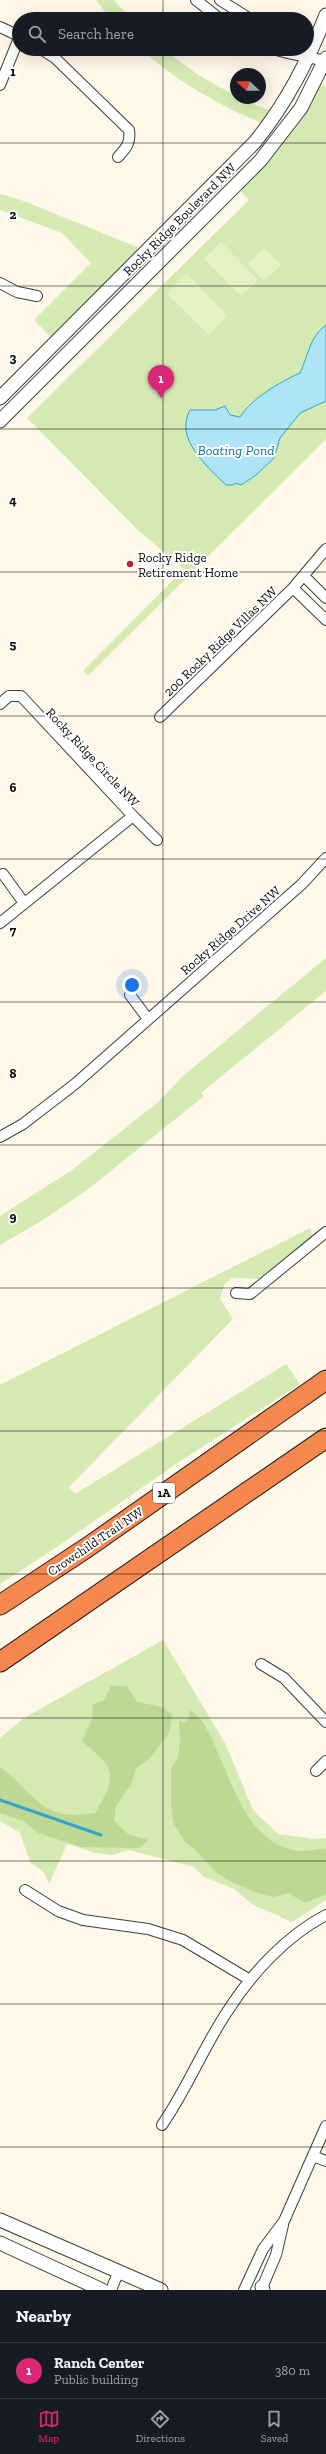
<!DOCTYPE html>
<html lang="en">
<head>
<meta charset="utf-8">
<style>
  :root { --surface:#171b24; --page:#242831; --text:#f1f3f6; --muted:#9ea1a6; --line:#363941; --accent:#db2777 }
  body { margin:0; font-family:"Zilla Slab",serif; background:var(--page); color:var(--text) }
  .compass { position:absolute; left:230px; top:68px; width:36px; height:36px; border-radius:50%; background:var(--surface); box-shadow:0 4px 16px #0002; rotate:292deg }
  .you { position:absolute; left:132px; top:985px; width:14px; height:14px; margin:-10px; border:3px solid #fff; border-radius:50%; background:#1a73e8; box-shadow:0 0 0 6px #1a73e833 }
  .badge { display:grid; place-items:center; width:26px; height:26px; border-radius:50%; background:var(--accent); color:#fff; font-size:13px; font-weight:700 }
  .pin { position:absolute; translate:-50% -33px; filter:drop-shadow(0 1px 2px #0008) }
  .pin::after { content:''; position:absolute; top:21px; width:14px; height:12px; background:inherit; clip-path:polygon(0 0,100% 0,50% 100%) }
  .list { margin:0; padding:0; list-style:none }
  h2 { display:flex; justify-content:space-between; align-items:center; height:52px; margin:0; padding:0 16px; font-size:17px }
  h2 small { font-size:13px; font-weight:400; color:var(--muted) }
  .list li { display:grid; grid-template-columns:26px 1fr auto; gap:12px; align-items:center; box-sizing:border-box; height:56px; padding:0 16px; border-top:1px solid var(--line) }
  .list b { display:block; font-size:15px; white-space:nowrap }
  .list p { margin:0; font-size:13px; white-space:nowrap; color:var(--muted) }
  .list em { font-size:13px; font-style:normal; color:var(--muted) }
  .icon { flex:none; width:22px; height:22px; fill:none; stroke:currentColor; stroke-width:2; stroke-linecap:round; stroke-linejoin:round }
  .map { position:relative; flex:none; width:326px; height:2290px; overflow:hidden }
  .search { position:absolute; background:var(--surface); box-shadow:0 4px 16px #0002; left:12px; right:12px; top:12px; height:44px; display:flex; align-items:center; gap:10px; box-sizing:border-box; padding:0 14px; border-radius:22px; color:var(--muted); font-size:15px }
  .sheet { height:108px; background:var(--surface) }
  nav { display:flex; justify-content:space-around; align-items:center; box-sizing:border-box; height:56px; border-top:1px solid var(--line); background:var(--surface); font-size:11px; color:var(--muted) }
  nav a { display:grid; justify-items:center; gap:2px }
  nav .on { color:var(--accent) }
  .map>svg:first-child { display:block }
  .green { fill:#d5e9b3 }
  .forest { fill:#bbd992 }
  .pitch { fill:#e6f0c5 }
  .water { fill:#ade4f6; stroke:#33a3ce }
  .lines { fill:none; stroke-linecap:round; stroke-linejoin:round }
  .stream { stroke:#33a3ce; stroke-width:3 }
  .minor-casing { stroke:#3e3e3e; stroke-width:12 }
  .tertiary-casing { stroke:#3e3e3e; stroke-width:15 }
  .motorway-casing { stroke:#1c1c1c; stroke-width:21 }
  .minor { stroke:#fff; stroke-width:10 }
  .tertiary { stroke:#fff; stroke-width:13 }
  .motorway { stroke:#f6874f; stroke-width:19 }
  .grid { fill:none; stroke:#0b0b0b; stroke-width:1; stroke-opacity:0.55 }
  .poi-dot { fill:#bb223c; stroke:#fff; stroke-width:1.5 }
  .labels { text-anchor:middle; stroke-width:4; stroke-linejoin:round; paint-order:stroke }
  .shield { fill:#fff; stroke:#545454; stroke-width:1 }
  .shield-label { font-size:12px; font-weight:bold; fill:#0b0b0b }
  .street-label { font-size:13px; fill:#0b0b0b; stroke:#fff }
  .poi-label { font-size:13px; fill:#0b0b0b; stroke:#fff; text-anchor:start }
  .water-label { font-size:14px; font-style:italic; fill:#14719c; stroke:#fff }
  .grid-label { font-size:13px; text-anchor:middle; font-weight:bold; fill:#0b0b0b; stroke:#fff; stroke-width:4; stroke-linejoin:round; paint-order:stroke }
</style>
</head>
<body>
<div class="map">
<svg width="326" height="2290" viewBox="0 0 326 2290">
  <rect width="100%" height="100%" fill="#fff8e8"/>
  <path class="green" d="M96 0H114L131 19H111Z
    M141 49H163L200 76 236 96V98L271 111 261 123C217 104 177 82 141 49Z
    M326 85V439L88 676 83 671 184 569 138 530 27 418 249 200 240 191C272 157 296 126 320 86Z
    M0 194 21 200 142 249 52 338 34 320 91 263 62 233 0 210Z
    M326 958V991L201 1093 204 1096 87 1190 43 1220 0 1245V1216L72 1170 157 1103 184 1075Z
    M310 1228 313 1236 261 1279 232 1278 224 1285 220 1299 233 1319 69 1487 75 1494 286 1364 300 1384 179 1462 54 1549 0 1584V1385Z
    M163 1640 225 1743 253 1810 278 1834 315 1839 326 1838V1900L292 1922 252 1904 234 1889 204 1877 194 1867 129 1850 112 1855 96 1853 67 1844 49 1884C45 1873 41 1868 31 1864L20 1833 0 1821V1738L24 1718Z"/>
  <path class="forest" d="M111 1686H127L137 1702 162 1707 172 1715 169 1733 149 1759 136 1768 131 1785 116 1806 114 1821 128 1834 148 1840 139 1848 81 1847 38 1833 25 1822 0 1813V1767C22 1782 36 1809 64 1814 73 1816 85 1814 95 1813 102 1801 115 1782 108 1767 107 1763 87 1745 82 1741L93 1717 92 1705 104 1700Z
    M189 1710C202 1717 210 1733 215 1746 233 1785 248 1845 299 1851 308 1852 317 1848 326 1849V1894L305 1903 288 1893 274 1897 255 1892 234 1883 218 1874 195 1850 185 1842 173 1822 171 1805V1768L178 1758 180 1740 179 1721 186 1722 190 1717Z"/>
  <path class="pitch" d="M221 242 258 280 241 296 204 259Z
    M264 248 281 265 264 281 248 264Z
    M187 274 227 315 209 335 167 294Z"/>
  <path class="water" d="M326 325V401L300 413 280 438 274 458 256 475 241 485 236 483 233 485H226C207 466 174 439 190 410H215L225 406 230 415 240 417C252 398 280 382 300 373 308 356 310 336 326 325Z"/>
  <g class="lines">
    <path class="stream" d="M0 1800 101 1835"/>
    <g class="minor-casing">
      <path id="minor" d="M196 0 220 19
        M220 0 250 19
        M0 27 19 36
        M41 49 55 58 129 130C131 143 126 148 118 157
        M274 49C291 56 309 55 326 62
        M0 85 19 38
        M0 283 17 292 37 296
        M304 576 326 598
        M293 588 326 620
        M0 704 9 696H21L133 816 0 923
        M160 717 293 588 326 549
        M133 816 157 840
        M3 874 24 903
        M130 995 148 1019
        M0 1137 23 1124 75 1084 302 884 326 858
        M236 1293 250 1294 326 1232
        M261 1664 284 1678 326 1722
        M316 1771 326 1761
        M25 1890 58 1911 83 1920 148 1929 183 1940 250 1980
        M162 2125C187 2089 203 2048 227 2012 251 1974 286 1936 326 1915
        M313 2156 326 2161
        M111 2290 118 2273
        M244 2290 263 2249 284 2221 326 2126
        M261 2290 276 2255 283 2225"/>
    </g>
    <g class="tertiary-casing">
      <path id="tertiary" d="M0 398 255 142C287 102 307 63 326 15
        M0 421 260 161 301 108 326 58
        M0 2220 161 2290
        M0 2243 102 2290
        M262 2287 263 2290"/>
    </g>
    <g class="motorway-casing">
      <path id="motorway" d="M0 1605 88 1547 326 1380
        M0 1662 326 1438"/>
    </g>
    <use href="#minor" class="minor"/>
    <use href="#tertiary" class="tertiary"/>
    <use href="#motorway" class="motorway"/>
  </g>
  <path class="grid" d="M163 0V19M163 49V2290M0 143H326M0 286H326M0 429H326M0 572H326M0 716H326M0 859H326M0 1002H326M0 1145H326M0 1288H326M0 1431H326M0 1574H326M0 1718H326M0 1861H326M0 2004H326M0 2147H326"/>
  <circle class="poi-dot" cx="130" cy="564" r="4"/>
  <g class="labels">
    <rect class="shield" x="153" y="1483" width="22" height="20" rx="3"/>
    <g class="shield-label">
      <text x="164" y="1497">1A</text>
    </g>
    <g class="street-label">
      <text transform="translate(179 219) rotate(-45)" y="5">Rocky Ridge Boulevard NW</text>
      <text transform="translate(220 641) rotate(-44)" y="5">200 Rocky Ridge Villas NW</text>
      <text transform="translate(93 757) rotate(47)" y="5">Rocky Ridge Circle NW</text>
      <text transform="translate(230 930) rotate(-41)" y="5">Rocky Ridge Drive NW</text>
      <text transform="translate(95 1541) rotate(-34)" y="5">Crowchild Trail NW</text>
    </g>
    <g class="poi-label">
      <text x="138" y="562">Rocky Ridge<tspan x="138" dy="15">Retirement Home</tspan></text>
    </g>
    <g class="water-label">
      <text x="236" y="455">Boating Pond</text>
    </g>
  </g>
  <g class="grid-label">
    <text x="13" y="76">1</text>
    <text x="13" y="219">2</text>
    <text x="13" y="362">3</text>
    <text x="13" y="505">4</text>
    <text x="13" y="649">5</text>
    <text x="13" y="792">6</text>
    <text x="13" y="935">7</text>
    <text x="13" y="1078">8</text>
    <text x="13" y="1221">9</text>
  </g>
</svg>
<svg class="compass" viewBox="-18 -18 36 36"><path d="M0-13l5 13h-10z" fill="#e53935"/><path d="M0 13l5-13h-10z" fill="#9ea1a6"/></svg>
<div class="you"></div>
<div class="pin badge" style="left:161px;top:398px">1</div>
<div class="search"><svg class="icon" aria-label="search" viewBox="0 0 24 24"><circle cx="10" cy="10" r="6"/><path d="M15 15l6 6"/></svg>Search here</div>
</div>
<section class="sheet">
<h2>Nearby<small></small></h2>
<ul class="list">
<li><span class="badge">1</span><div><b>Ranch Center</b><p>Public building</p></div><em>380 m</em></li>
</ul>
</section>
<nav>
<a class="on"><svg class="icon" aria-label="map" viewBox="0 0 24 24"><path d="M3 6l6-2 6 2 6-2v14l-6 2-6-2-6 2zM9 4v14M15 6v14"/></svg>Map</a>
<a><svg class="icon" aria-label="directions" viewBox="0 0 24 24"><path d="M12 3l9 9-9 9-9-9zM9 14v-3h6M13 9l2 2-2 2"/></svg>Directions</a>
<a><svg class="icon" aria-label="saved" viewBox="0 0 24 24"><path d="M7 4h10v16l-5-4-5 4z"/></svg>Saved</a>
</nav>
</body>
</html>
